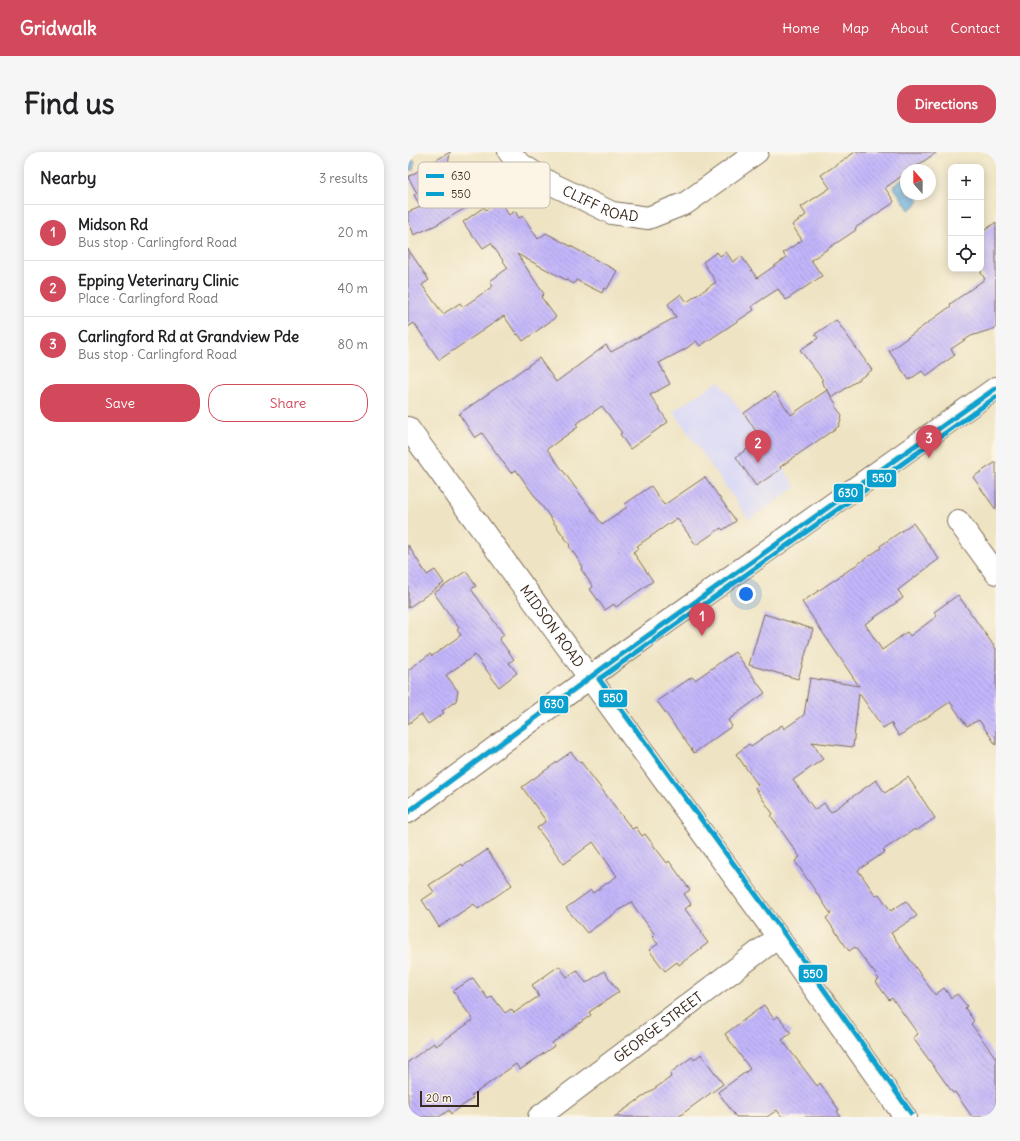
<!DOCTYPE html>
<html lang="en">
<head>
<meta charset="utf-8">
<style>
  :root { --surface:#fff; --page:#f6f6f6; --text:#202124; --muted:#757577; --line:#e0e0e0; --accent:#d1495b }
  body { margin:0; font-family:Delius,sans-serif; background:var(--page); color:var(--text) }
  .controls { position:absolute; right:12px; top:12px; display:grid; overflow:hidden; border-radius:8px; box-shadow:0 2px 10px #0003 }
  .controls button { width:36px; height:36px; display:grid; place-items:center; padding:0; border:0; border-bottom:1px solid var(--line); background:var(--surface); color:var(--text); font:20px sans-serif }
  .compass { position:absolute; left:492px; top:12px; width:36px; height:36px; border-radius:50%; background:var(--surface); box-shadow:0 2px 10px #0003; rotate:339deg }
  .scale { position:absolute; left:12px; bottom:10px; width:59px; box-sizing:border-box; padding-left:4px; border:2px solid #3b2a1e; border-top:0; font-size:11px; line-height:14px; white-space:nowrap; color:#3b2a1e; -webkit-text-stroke:3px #fcf5e5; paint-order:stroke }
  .you { position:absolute; left:338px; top:442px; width:14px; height:14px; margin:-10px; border:3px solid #fff; border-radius:50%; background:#1a73e8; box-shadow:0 0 0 6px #1a73e833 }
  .badge { display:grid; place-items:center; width:26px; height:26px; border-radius:50%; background:var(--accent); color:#fff; font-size:13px; font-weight:700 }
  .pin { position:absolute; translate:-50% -33px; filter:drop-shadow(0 1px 2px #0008) }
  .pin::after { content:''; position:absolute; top:21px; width:14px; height:12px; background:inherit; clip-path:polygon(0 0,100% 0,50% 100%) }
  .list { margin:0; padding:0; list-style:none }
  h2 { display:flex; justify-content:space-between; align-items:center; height:52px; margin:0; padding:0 16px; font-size:17px }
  h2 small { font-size:13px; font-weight:400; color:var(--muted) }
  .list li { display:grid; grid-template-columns:26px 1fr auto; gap:12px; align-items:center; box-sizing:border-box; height:56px; padding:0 16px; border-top:1px solid var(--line) }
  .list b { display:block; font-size:15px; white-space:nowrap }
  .list p { margin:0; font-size:13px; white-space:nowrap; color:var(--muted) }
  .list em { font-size:13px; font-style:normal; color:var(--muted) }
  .actions { display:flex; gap:8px; padding:12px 16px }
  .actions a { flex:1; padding:9px 0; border:1px solid var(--accent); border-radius:16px; text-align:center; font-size:14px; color:var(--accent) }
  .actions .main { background:var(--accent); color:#fff }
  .icon { flex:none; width:22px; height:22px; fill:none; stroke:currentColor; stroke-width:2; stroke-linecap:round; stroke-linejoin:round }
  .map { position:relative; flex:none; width:588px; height:965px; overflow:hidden; border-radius:16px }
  header { display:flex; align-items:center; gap:24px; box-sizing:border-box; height:56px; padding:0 20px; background:var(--accent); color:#fff }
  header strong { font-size:19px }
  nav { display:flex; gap:22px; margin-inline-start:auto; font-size:14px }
  .intro { display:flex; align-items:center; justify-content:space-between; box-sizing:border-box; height:96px; padding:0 24px }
  h1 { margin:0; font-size:28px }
  .button { padding:10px 18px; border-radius:16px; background:var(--accent); color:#fff; font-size:14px; font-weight:700 }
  main { display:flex; gap:24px; padding:0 24px }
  aside { flex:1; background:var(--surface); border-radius:16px; box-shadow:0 2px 10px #0003 }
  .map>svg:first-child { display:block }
  .built { fill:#d7d7f8 }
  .water { fill:#64acdb; stroke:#506b7c }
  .building { fill:url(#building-back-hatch) }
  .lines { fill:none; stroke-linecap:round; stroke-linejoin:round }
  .street-casing { stroke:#7a6b57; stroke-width:24 }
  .secondary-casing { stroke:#7a6b57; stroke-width:24 }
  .primary-casing { stroke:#7a6b57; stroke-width:24 }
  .street { stroke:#fff; stroke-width:22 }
  .secondary { stroke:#fff; stroke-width:22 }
  .primary { stroke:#fff; stroke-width:22 }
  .bus-1-casing { stroke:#fcf5e5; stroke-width:8 }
  .bus-2-casing { stroke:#fcf5e5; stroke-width:8 }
  .bus-1 { stroke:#09a0d0; stroke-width:5 }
  .bus-2 { stroke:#09a0d0; stroke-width:5 }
  .labels { text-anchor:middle; stroke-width:3.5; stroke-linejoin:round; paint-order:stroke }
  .street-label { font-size:14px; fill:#3b2a1e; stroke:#fcf5e5 }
  .key { fill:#fcf5e5; stroke:#c2b8a9; stroke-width:1 }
  .key-label { font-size:11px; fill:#3b2a1e }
  .line-badge { stroke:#fcf5e5; stroke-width:1.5 }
  .badge-label { font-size:11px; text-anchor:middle; font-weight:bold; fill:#fff }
</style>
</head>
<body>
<header>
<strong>Gridwalk</strong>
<nav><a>Home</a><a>Map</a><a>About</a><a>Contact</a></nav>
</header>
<div class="intro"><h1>Find us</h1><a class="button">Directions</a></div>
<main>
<aside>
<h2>Nearby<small>3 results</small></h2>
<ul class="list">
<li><span class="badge">1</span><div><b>Midson Rd</b><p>Bus stop · Carlingford Road</p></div><em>20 m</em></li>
<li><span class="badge">2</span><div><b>Epping Veterinary Clinic</b><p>Place · Carlingford Road</p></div><em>40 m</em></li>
<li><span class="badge">3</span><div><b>Carlingford Rd at Grandview Pde</b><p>Bus stop · Carlingford Road</p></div><em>80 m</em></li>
</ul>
<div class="actions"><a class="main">Save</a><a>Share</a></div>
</aside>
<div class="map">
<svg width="588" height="965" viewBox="0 0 588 965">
  <defs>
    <pattern id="building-back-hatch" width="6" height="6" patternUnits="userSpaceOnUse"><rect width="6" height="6" fill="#c3b6fb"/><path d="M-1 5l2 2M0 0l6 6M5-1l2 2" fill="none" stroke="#a094cb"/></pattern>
  </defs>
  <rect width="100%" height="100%" fill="#fcf5e5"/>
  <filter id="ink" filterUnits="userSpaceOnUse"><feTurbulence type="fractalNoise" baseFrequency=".025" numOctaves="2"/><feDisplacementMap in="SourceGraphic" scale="8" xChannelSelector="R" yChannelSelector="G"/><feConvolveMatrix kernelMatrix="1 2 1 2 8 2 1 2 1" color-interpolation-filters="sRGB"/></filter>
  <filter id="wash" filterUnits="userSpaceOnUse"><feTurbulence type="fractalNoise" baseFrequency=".012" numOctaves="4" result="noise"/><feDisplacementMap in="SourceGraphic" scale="16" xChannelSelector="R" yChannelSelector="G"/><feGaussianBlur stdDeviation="0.9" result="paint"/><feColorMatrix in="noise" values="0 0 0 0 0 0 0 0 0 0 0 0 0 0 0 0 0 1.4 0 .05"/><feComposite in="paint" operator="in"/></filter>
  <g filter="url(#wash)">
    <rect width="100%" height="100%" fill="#eee3c2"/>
    <path class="built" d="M311 229 388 335 341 368 265 259Z"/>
    <path class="water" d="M0 8 7 9 5 18H0Z
      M498 26V42C503 42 509 43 511 48L507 54 501 58 485 34 495 27Z"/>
    <g id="blocks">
      <path class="building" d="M42 0 39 19 61 54 28 73 6 83 0 68V60L13 55 6 43 9 41 0 25Z
        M447 0H529L503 18H498V21L477 36 486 49 484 52 447 76 448 78 403 108 414 124 378 148 370 137 344 154 346 158 292 194 288 189 279 196 251 211 262 232 242 243 260 270 222 297 212 282 214 281 194 254 168 272 170 275 139 297 194 372 219 355 217 352 243 334 256 353 297 325 328 369 315 378 313 376 288 393 269 366 229 394 231 396 225 400 245 429 208 455 206 452 197 458 182 437 185 435 173 417 175 415 161 394 162 393 108 318 103 321 74 281 67 286 51 262 131 206 148 230 198 193 203 200 268 165 260 152 273 142 279 150 308 130 295 110 309 100 312 104 318 100 325 110 333 104 349 126 378 106 375 101 394 88 384 73 398 63 393 55 422 36 413 23Z
        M90 49 91 51 92 50 101 63 107 59 111 66 115 64 130 87 138 81 209 119 199 137 196 136 194 141 168 128 166 132 109 102 136 142 133 145 148 165 115 189 110 182 109 183 96 164 31 208 6 171 0 175V97L21 128 14 133 35 162 52 151 55 155 85 134 82 129 100 116 83 91 75 96 67 85 66 86 55 70 76 55 78 58Z
        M588 70V176L563 184 543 197 547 203 518 224 514 219 501 228 481 199 543 154 542 152 577 127 573 121V81Z
        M428 168 464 218 424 246 429 253 427 254 434 263 431 274 372 315 373 317 348 334 328 305 353 287 336 261 367 240 383 263 419 238 424 245 413 229 415 228 392 198 410 186 407 182Z
        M588 310V358L565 325Z
        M505 371 531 407 490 438 495 446 457 472 474 498 499 480 502 484 529 464 526 460 550 443 588 497V593L571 568 559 574 542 550 491 584 483 571 475 576 451 541 445 595 404 590 415 607 385 628 407 658 416 651 423 660 468 628 477 641 500 625 527 666 508 679 507 677 475 698 477 700 450 718 468 744 471 742 483 759 498 749 509 764 483 781 527 843 536 836 543 846 549 842 559 854 557 856 566 869 563 872 588 906V965H564L547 940 545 941 505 886 510 882 484 846 481 848 468 830 471 827 447 795 441 799 418 766 423 762 387 709 392 705 363 664 365 662 347 636 350 633 328 602 341 592 343 594 374 573 376 577 396 563 402 526 451 534 394 450 473 396 472 394Z
        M0 393 19 423 27 418 36 431 0 456Z
        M58 419 68 434 63 437 96 483 91 487 106 507 101 511 109 521 91 535 67 503 38 523 50 539 48 549 34 559 36 561 20 572 13 562 0 572V518L22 502 24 504 53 483 49 478 51 476 26 441Z
        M356 462 405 477 390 527 341 513Z
        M327 500 357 541 320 568 324 574 286 601 249 549 284 525 287 528Z
        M163 600 172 611 173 610 224 677 228 675 234 684 237 682 259 711 261 709 282 738 276 742 283 752 277 757 294 780 293 781 300 791 271 813 269 810 257 819 241 798 250 792 244 785 247 783 223 750 179 781 158 756 183 738 185 741 209 724 185 690 156 712 129 676 138 669 114 635Z
        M79 698 104 733 70 757 66 752 31 775 14 748 26 740 21 733 54 712 55 714Z
        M151 814 159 825 169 818 178 831 196 819 211 840 181 860 183 863 144 891 146 894 112 918 108 912 63 944 65 946 43 962 41 958 31 965H0V910L26 891 28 894 65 868 45 839 65 826 80 847 84 844 97 861 103 857 106 861 131 844 124 833Z
        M356 853 366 867 370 864 383 881 374 888 409 934 412 931 431 958 429 959 433 965H374L369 958 359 965H328L310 940 342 917 317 882Z
        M293 902 315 932 270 965H206L263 925 262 921 284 905 286 908Z"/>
    </g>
  </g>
  <g filter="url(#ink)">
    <use href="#blocks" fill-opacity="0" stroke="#7a6b57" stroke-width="1"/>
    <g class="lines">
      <g class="street-casing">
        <g id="street">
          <path id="s1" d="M101 0 111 11 142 31 204 61 240 66 278 51 349 0"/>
          <path d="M550 369 588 421"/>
          <path id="s2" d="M131 965 370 785"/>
        </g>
      </g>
      <g class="secondary-casing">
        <g id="secondary">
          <path id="s3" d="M0 276 370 785 497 965"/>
        </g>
      </g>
      <g class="primary-casing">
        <path id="primary" d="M0 660 207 507 588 236"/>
      </g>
      <use href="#street" class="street"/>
      <use href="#secondary" class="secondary"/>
      <use href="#primary" class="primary"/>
      <g class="bus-1-casing">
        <path id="bus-1" d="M0 660 207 507 588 236"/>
      </g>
      <g class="bus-2-casing">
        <path id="bus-2" d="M503 961 376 781 191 527 588 245"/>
      </g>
      <use href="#bus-1" class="bus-1"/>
      <use href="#bus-2" class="bus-2"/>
    </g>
  </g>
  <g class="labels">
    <g class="street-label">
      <text dy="5" stroke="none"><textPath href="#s1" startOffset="107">CLIFF ROAD</textPath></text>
      <text dy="5" stroke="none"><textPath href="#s3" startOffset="245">MIDSON ROAD</textPath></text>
      <text dy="5" stroke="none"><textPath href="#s2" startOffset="149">GEORGE STREET</textPath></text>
    </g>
  </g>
  <rect x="10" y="10" width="132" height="46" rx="6" class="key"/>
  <rect x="18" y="22" width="18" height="4" fill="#09a0d0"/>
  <rect x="18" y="40" width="18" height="4" fill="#09a0d0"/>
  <g class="key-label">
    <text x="43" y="28">630</text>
    <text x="43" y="46">550</text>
  </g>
  <g class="line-badge">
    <rect x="458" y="317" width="31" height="19" rx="4" fill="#09a0d0"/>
    <rect x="425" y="331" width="31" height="20" rx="4" fill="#09a0d0"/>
    <rect x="190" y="537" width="30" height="19" rx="4" fill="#09a0d0"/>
    <rect x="131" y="543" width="30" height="19" rx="4" fill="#09a0d0"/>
    <rect x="390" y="812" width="30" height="19" rx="4" fill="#09a0d0"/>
  </g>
  <g class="badge-label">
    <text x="474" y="330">550</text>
    <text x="440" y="345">630</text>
    <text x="205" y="550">550</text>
    <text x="146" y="556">630</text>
    <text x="405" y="826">550</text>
  </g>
</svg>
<div class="controls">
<button>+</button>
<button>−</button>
<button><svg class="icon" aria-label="locate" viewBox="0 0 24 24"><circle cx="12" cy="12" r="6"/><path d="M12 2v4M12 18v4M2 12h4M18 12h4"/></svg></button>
</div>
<svg class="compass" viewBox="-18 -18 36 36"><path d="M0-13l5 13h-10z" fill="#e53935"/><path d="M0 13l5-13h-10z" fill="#757577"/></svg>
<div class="scale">20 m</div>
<div class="you"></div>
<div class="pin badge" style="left:294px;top:484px">1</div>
<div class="pin badge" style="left:350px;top:311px">2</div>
<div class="pin badge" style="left:521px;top:306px">3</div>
</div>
</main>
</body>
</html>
